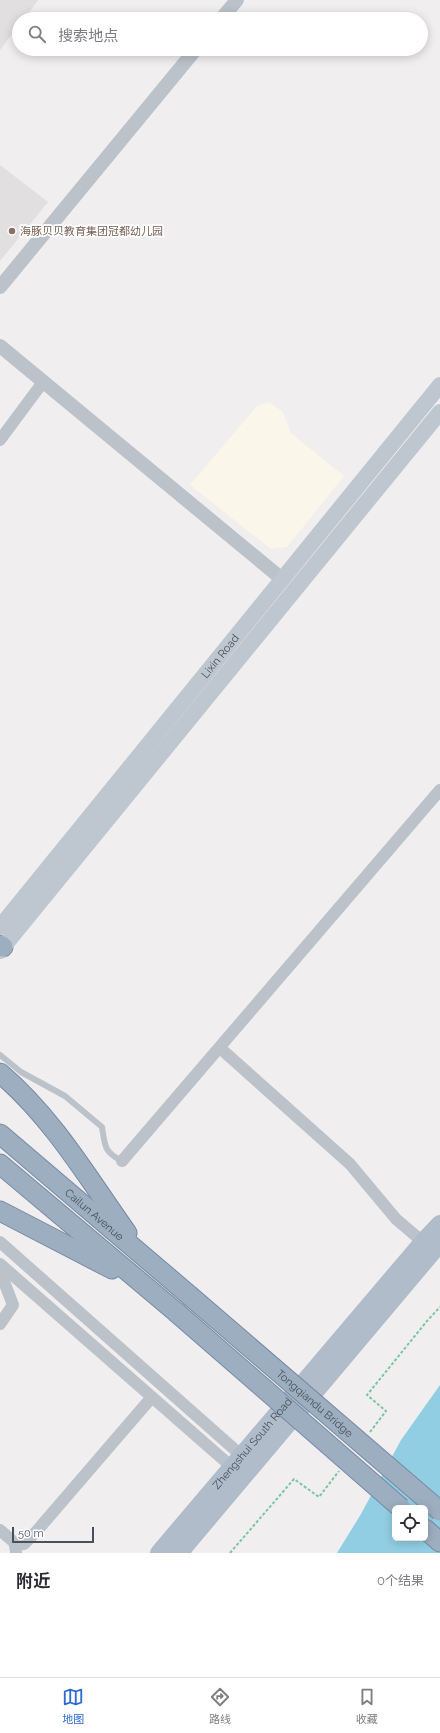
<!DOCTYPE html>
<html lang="zh">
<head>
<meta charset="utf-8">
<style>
  :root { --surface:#fff; --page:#f7f7f7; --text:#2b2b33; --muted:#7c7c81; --line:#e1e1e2; --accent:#2b6ace }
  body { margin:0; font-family:Raleway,"Noto Sans SC",sans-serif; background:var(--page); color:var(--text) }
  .controls { position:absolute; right:12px; bottom:12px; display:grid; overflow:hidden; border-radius:6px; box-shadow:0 2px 10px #0003 }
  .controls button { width:36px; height:36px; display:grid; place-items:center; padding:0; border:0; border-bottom:1px solid var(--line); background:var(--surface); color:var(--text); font:20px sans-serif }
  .scale { position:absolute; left:12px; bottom:10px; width:82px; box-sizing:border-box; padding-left:4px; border:2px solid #485059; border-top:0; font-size:11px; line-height:14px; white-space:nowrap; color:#485059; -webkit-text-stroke:3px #fff; paint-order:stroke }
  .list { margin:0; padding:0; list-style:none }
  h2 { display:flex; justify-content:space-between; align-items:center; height:52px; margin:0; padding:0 16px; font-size:17px }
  h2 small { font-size:13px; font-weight:400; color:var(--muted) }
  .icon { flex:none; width:22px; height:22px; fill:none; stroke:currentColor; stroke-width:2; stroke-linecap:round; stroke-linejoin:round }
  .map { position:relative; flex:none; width:440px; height:1553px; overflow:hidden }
  .search { position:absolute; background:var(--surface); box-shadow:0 2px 10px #0003; left:12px; right:12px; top:12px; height:44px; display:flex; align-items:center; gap:10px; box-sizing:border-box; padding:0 14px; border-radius:22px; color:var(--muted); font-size:15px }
  .sheet { height:124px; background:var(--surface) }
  nav { display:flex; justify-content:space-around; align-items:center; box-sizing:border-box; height:56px; border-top:1px solid var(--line); background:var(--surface); font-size:11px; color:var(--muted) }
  nav a { display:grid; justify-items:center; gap:2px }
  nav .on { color:var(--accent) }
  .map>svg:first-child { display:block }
  .commercial { fill:#faf6e9 }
  .education { fill:#e1dfdf }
  .water { fill:#92cee3; fill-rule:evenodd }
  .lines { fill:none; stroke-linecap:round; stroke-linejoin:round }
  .trunk-casing { stroke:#768aa4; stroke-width:21 }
  .path { stroke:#7cc5a4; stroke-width:2; stroke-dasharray:3 2; stroke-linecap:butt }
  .service { stroke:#bbc2c9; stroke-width:6 }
  .minor { stroke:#bbc2c9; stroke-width:12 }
  .tertiary { stroke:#bbc2c9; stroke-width:14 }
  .secondary { stroke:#bec6d0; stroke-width:16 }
  .primary { stroke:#b0bcca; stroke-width:18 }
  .trunk { stroke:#9daec1; stroke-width:19 }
  .trunk-bridge-casing { stroke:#768aa4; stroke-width:21; stroke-linecap:butt }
  .trunk-bridge { stroke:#9daec1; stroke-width:19 }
  .education-dot { fill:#8d6e63; stroke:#fff; stroke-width:1.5 }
  .labels { text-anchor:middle; stroke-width:3.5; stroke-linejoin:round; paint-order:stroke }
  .education-label { font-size:11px; fill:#785e54; stroke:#fff; text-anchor:start }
  .street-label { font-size:11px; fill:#485059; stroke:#fff }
</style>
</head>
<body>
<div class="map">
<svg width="440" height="1553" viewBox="0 0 440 1553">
  <rect width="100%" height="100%" fill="#f0eeee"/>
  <path class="commercial" d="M269 402 283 412 291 433 344 476 287 547 271 549 190 485 257 406Z"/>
  <path class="education" d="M0 0H38L24 19H19V25L0 50Z
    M0 165 48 202 0 261Z"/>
  <path class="water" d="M440 1385V1553H337L361 1514 401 1440ZM395 1508H425V1538H395Z"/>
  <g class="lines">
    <g class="trunk-casing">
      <g id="trunk">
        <path d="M0 945 3 947"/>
        <path d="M0 1073C53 1118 88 1178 127 1233"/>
        <path id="s3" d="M0 1134 189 1295"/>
        <path d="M0 1164 176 1312"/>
        <path d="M0 1211 112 1269"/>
        <path d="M425 1529 440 1542"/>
      </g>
    </g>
    <path class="path" d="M370 1432 386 1411 367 1395 427 1321 440 1307
      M230 1553 294 1479 319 1497 339 1471"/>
    <path class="service" d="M0 1055 21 1072 65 1096 102 1127C105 1146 104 1152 122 1161"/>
    <path class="minor" d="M0 440 43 382
      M220 1048 350 1164 396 1219 423 1242
      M122 1161 440 790
      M0 1242 242 1456
      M0 1264 233 1468
      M0 1271 13 1305 0 1324
      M0 1530 15 1543 16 1552
      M15 1546 24 1544 35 1533 152 1397"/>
    <path class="tertiary" d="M221 19 237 0
      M0 287 196 49
      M0 346 282 579"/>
    <g class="secondary">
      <path id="s1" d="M0 927 440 385"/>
      <path d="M0 951 440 412"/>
    </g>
    <g class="primary">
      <path id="s2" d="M159 1553 423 1242 440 1224"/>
      <path d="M179 1553 440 1243"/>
    </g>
    <use href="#trunk" class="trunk"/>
    <g class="trunk-bridge-casing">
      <g id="trunk-bridge">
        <path id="s4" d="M189 1295 440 1511"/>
        <path d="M176 1312 401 1508"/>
      </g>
    </g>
    <use href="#trunk-bridge" class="trunk-bridge"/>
  </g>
  <circle class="education-dot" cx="12" cy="231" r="4"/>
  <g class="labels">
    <g class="education-label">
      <text x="20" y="235">海豚贝贝教育集团冠都幼儿园</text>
    </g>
    <g class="street-label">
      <text dy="4" stroke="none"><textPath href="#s1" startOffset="349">Lixin Road</textPath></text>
      <text dy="4" stroke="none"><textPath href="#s3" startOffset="124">Cailun Avenue</textPath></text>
      <text dy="4" stroke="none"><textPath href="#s4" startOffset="166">Tongqiandu Bridge</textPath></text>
      <text dy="4" stroke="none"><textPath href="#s2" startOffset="144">Zhengshui South Road</textPath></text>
    </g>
  </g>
</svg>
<div class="controls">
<button><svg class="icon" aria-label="locate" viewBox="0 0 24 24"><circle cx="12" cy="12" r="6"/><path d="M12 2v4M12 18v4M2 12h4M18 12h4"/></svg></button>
</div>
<div class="scale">50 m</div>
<div class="search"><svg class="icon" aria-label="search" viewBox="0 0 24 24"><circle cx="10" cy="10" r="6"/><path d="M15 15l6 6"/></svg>搜索地点</div>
</div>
<section class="sheet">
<h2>附近<small>0个结果</small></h2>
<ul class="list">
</ul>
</section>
<nav>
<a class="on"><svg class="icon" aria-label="map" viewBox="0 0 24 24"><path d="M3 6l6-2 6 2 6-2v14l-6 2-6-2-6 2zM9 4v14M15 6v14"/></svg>地图</a>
<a><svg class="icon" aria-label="directions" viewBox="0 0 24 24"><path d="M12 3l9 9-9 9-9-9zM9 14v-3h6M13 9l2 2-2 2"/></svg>路线</a>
<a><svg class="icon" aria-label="saved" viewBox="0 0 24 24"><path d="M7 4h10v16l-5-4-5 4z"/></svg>收藏</a>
</nav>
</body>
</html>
